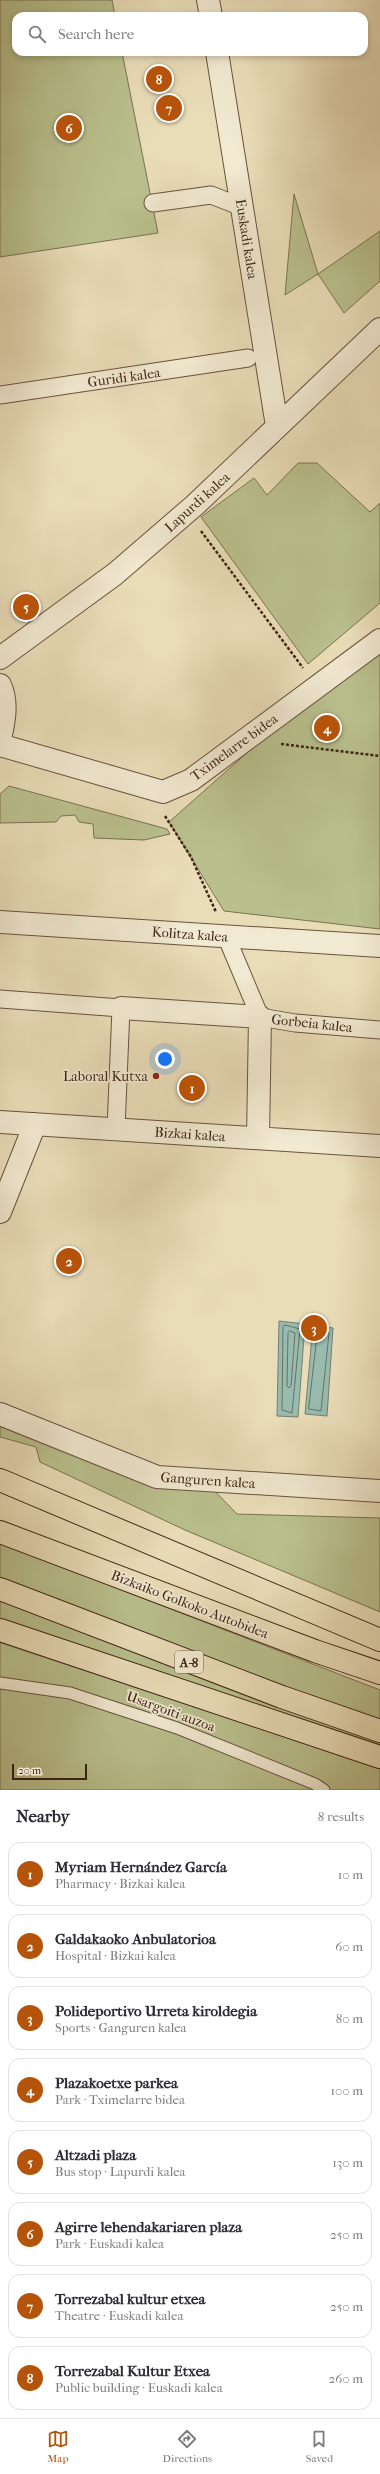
<!DOCTYPE html>
<html lang="en">
<head>
<meta charset="utf-8">
<style>
  :root { --surface:#fff; --page:#f2f2f3; --text:#2b2b33; --muted:#7c7c81; --line:#e1e1e2; --accent:#b45309 }
  body { margin:0; font-family:"IM FELL French Canon",serif; background:var(--page); color:var(--text) }
  .scale { position:absolute; left:12px; bottom:10px; width:75px; box-sizing:border-box; padding-left:4px; border:2px solid #3f2416; border-top:0; font-size:11px; line-height:14px; white-space:nowrap; color:#3f2416; -webkit-text-stroke:3px #f1e9d1; paint-order:stroke }
  .you { position:absolute; left:165px; top:1059px; width:14px; height:14px; margin:-10px; border:3px solid #fff; border-radius:50%; background:#1a73e8; box-shadow:0 0 0 6px #1a73e833 }
  .badge { display:grid; place-items:center; width:26px; height:26px; border-radius:50%; background:var(--accent); color:#fff; font-size:13px; font-weight:700 }
  .pin { position:absolute; translate:-50% -50%; border:2px solid #fff; box-shadow:0 1px 4px #0006 }
  .list { margin:0; padding:0; list-style:none }
  h2 { display:flex; justify-content:space-between; align-items:center; height:52px; margin:0; padding:0 16px; font-size:17px }
  h2 small { font-size:13px; font-weight:400; color:var(--muted) }
  .list li { display:grid; grid-template-columns:26px 1fr auto; gap:12px; align-items:center; box-sizing:border-box; height:64px; margin:0 8px 8px; padding:0 8px; border:1px solid var(--line); border-radius:12px }
  .list b { display:block; font-size:15px; white-space:nowrap }
  .list p { margin:0; font-size:13px; white-space:nowrap; color:var(--muted) }
  .list em { font-size:13px; font-style:normal; color:var(--muted) }
  .icon { flex:none; width:22px; height:22px; fill:none; stroke:currentColor; stroke-width:2; stroke-linecap:round; stroke-linejoin:round }
  .map { position:relative; flex:none; width:380px; height:1790px; overflow:hidden }
  .search { position:absolute; background:var(--surface); box-shadow:0 2px 6px #0003; left:12px; right:12px; top:12px; height:44px; display:flex; align-items:center; gap:10px; box-sizing:border-box; padding:0 14px; border-radius:12px; color:var(--muted); font-size:15px }
  .sheet { height:628px; background:var(--surface) }
  nav { display:flex; justify-content:space-around; align-items:center; box-sizing:border-box; height:56px; border-top:1px solid var(--line); background:var(--surface); font-size:11px; color:var(--muted) }
  nav a { display:grid; justify-items:center; gap:2px }
  nav .on { color:var(--accent) }
  .map>svg:first-child { display:block }
  .green { fill:#b9c08d; stroke:#7c7252 }
  .water { fill:#97bcaf; stroke:#747f72 }
  .lines { fill:none; stroke-linecap:round; stroke-linejoin:round }
  .shore { stroke:#6b7062; stroke-width:1 }
  .service-casing { stroke:#6a523e; stroke-width:13 }
  .pedestrian-casing { stroke:#6a523e; stroke-width:19 }
  .minor-casing { stroke:#6a523e; stroke-width:24 }
  .motorway-casing { stroke:#3f2416; stroke-width:24 }
  .path { stroke:#3f2416; stroke-width:2.5; stroke-dasharray:3 2; stroke-linecap:butt }
  .service { stroke:#f1e9d1; stroke-width:11 }
  .pedestrian { stroke:#f1e9d1; stroke-width:17 }
  .minor { stroke:#f1e9d1; stroke-width:22 }
  .motorway { stroke:#e9ddb8; stroke-width:22 }
  .poi-dot { fill:#8f2418; stroke:#f1e9d1; stroke-width:1.5 }
  .labels { text-anchor:middle; stroke-width:3.5; stroke-linejoin:round; paint-order:stroke }
  .shield { fill:#f1e9d1; stroke:#745f4e; stroke-width:1 }
  .shield-label { font-size:13px; font-weight:bold; fill:#3f2416 }
  .street-label { font-size:14px; fill:#3f2416; stroke:#f1e9d1 }
  .poi-label { font-size:14px; fill:#3f2416; stroke:#f1e9d1; text-anchor:end }
</style>
</head>
<body>
<div class="map">
<svg width="380" height="1790" viewBox="0 0 380 1790">
  <rect width="100%" height="100%" fill="#e9ddb8"/>
  <filter id="stains"><feTurbulence type="fractalNoise" baseFrequency=".005" numOctaves="4"/><feColorMatrix values="0 0 0 0 .2 0 0 0 0 .09 0 0 0 0 .02 0 0 0 .5 -.17"/></filter>
  <radialGradient id="worn" r=".72"><stop offset=".6" stop-color="#630" stop-opacity="0"/><stop offset="1" stop-color="#630" stop-opacity=".3"/></radialGradient>
  <path class="green" d="M0 0H112L115 16H16V52H122L158 233 0 257Z
    M294 194 318 274 380 231V281L344 313 318 274 285 295Z
    M298 463H317L370 512 380 503V603L308 664 201 517 254 478 267 495Z
    M380 635V929L224 911 169 822Z
    M9 786 167 829 170 834 144 840 94 838 93 824 79 822 75 815 61 816 56 822 0 823V794Z
    M0 1413 157 1477 204 1480 237 1514 380 1518V1612L185 1530 40 1462 36 1447 0 1437Z
    M0 1543 380 1690V1790H0Z"/>
  <path class="water" d="M279 1321 305 1324 298 1417 277 1416Z
    M313 1325 333 1328 327 1416 305 1414Z"/>
  <g class="lines">
    <path class="shore" d="M285 1325 300 1329 292 1413 282 1410 283 1327Z
      M318 1330 329 1333 321 1411 309 1409Z
      M290 1331 295 1333 291 1386 289 1388 287 1386 288 1333Z"/>
    <g class="service-casing">
      <path id="service" d="M0 1683 70 1693 177 1728 315 1784 324 1790"/>
    </g>
    <g class="pedestrian-casing">
      <path id="pedestrian" d="M153 203 211 195 242 207
        M0 395 248 358
        M226 936 260 1017 295 1023 380 1030
        M0 999 121 1008 116 1129"/>
    </g>
    <g class="minor-casing">
      <path id="minor" d="M208 0 211 16
        M217 52 277 426
        M0 658 115 574 195 505 380 329
        M0 685C8 702 4 722 0 739
        M0 745 163 792 191 780 380 640
        M0 922 380 946
        M121 1008 260 1017 258 1138
        M0 1122 380 1146
        M0 1212 35 1124
        M0 1414 157 1477 380 1491"/>
    </g>
    <g class="motorway-casing">
      <path id="motorway" d="M0 1480 380 1640
        M0 1532 315 1651 380 1673
        M0 1589 282 1697 380 1731
        M0 1630 380 1757"/>
    </g>
    <path class="path" d="M201 531 303 668
      M281 744 380 756
      M165 816 191 857 216 912"/>
    <use href="#service" class="service"/>
    <use href="#pedestrian" class="pedestrian"/>
    <use href="#minor" class="minor"/>
    <use href="#motorway" class="motorway"/>
  </g>
  <circle class="poi-dot" cx="156" cy="1076" r="4"/>
  <g class="labels">
    <rect class="shield" x="175" y="1651" width="28" height="22" rx="3"/>
    <g class="shield-label">
      <text x="189" y="1667">A-8</text>
    </g>
    <g class="street-label">
      <text transform="translate(247 239) rotate(81)" y="5">Euskadi kalea</text>
      <text transform="translate(124 377) rotate(-8)" y="5">Guridi kalea</text>
      <text transform="translate(197 502) rotate(-42)" y="5">Lapurdi kalea</text>
      <text transform="translate(234 747) rotate(-36)" y="5">Tximelarre bidea</text>
      <text transform="translate(190 934) rotate(4)" y="5">Kolitza kalea</text>
      <text transform="translate(312 1023) rotate(6)" y="5">Gorbeia kalea</text>
      <text transform="translate(190 1134) rotate(4)" y="5">Bizkai kalea</text>
      <text transform="translate(208 1480) rotate(4)" y="5">Ganguren kalea</text>
      <text transform="translate(190 1604) rotate(21)" y="5">Bizkaiko Golkoko Autobidea</text>
      <text transform="translate(171 1711) rotate(20)" y="5">Usargoiti auzoa</text>
    </g>
    <g class="poi-label">
      <text x="148" y="1081">Laboral Kutxa</text>
    </g>
  </g>
  <rect width="100%" height="100%" filter="url(#stains)"/>
  <rect width="100%" height="100%" fill="url(#worn)"/>
</svg>
<div class="scale">20 m</div>
<div class="you"></div>
<div class="pin badge" style="left:192px;top:1088px">1</div>
<div class="pin badge" style="left:69px;top:1261px">2</div>
<div class="pin badge" style="left:314px;top:1328px">3</div>
<div class="pin badge" style="left:327px;top:728px">4</div>
<div class="pin badge" style="left:26px;top:607px">5</div>
<div class="pin badge" style="left:69px;top:128px">6</div>
<div class="pin badge" style="left:169px;top:108px">7</div>
<div class="pin badge" style="left:159px;top:79px">8</div>
<div class="search"><svg class="icon" aria-label="search" viewBox="0 0 24 24"><circle cx="10" cy="10" r="6"/><path d="M15 15l6 6"/></svg>Search here</div>
</div>
<section class="sheet">
<h2>Nearby<small>8 results</small></h2>
<ul class="list">
<li><span class="badge">1</span><div><b>Myriam Hernández García</b><p>Pharmacy · Bizkai kalea</p></div><em>10 m</em></li>
<li><span class="badge">2</span><div><b>Galdakaoko Anbulatorioa</b><p>Hospital · Bizkai kalea</p></div><em>60 m</em></li>
<li><span class="badge">3</span><div><b>Polideportivo Urreta kiroldegia</b><p>Sports · Ganguren kalea</p></div><em>80 m</em></li>
<li><span class="badge">4</span><div><b>Plazakoetxe parkea</b><p>Park · Tximelarre bidea</p></div><em>100 m</em></li>
<li><span class="badge">5</span><div><b>Altzadi plaza</b><p>Bus stop · Lapurdi kalea</p></div><em>130 m</em></li>
<li><span class="badge">6</span><div><b>Agirre lehendakariaren plaza</b><p>Park · Euskadi kalea</p></div><em>250 m</em></li>
<li><span class="badge">7</span><div><b>Torrezabal kultur etxea</b><p>Theatre · Euskadi kalea</p></div><em>250 m</em></li>
<li><span class="badge">8</span><div><b>Torrezabal Kultur Etxea</b><p>Public building · Euskadi kalea</p></div><em>260 m</em></li>
</ul>
</section>
<nav>
<a class="on"><svg class="icon" aria-label="map" viewBox="0 0 24 24"><path d="M3 6l6-2 6 2 6-2v14l-6 2-6-2-6 2zM9 4v14M15 6v14"/></svg>Map</a>
<a><svg class="icon" aria-label="directions" viewBox="0 0 24 24"><path d="M12 3l9 9-9 9-9-9zM9 14v-3h6M13 9l2 2-2 2"/></svg>Directions</a>
<a><svg class="icon" aria-label="saved" viewBox="0 0 24 24"><path d="M7 4h10v16l-5-4-5 4z"/></svg>Saved</a>
</nav>
</body>
</html>
